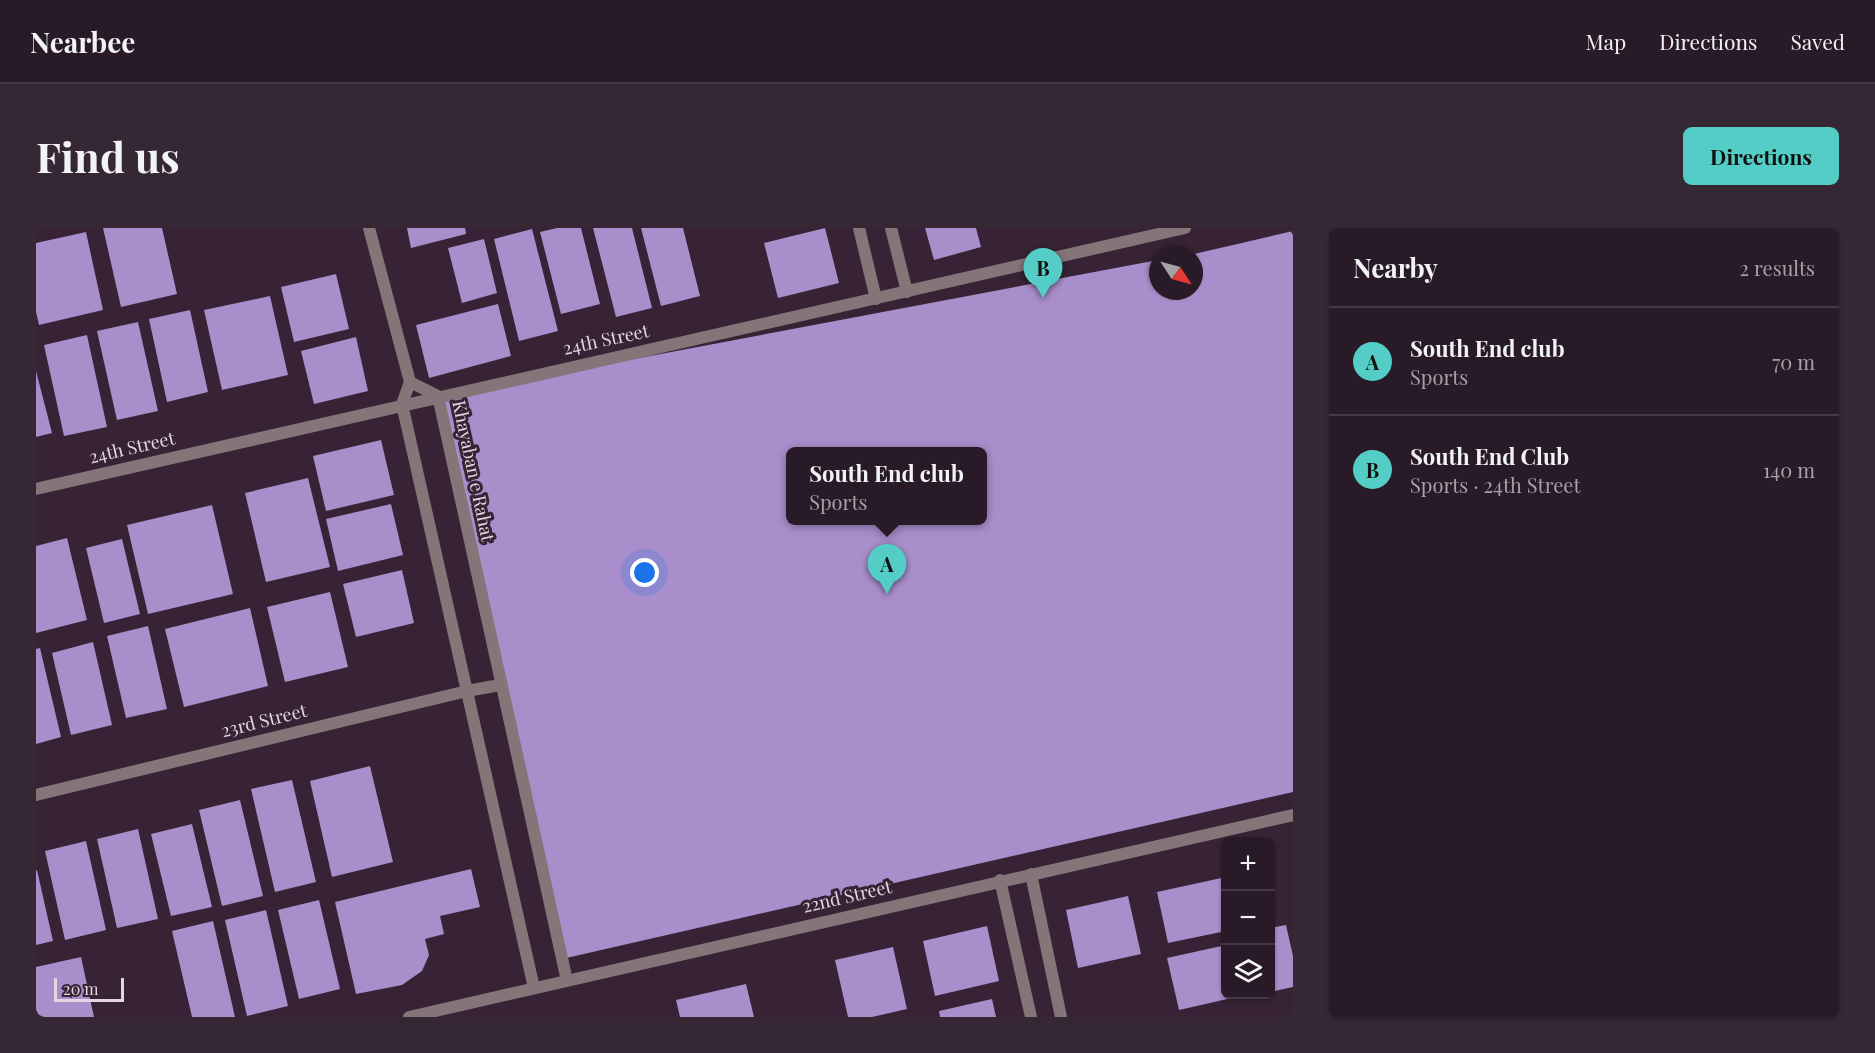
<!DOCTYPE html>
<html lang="en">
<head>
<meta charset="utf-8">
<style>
  :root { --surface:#291a28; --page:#352734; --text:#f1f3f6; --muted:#a5a1a8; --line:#453845; --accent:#54cdc7 }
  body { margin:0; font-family:"Playfair Display",serif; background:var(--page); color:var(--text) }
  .controls { position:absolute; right:18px; bottom:18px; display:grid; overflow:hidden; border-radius:9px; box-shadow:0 2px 4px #0004 }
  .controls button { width:54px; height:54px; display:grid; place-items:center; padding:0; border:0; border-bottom:2px solid var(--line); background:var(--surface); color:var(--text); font:30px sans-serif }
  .compass { position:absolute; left:1113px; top:18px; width:54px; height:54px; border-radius:50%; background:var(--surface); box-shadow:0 2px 4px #0004; rotate:126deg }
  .scale { position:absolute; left:18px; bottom:15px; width:70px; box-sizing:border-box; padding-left:6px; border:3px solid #e4d6e1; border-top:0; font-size:16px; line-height:21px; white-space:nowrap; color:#e4d6e1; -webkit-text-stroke:4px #372335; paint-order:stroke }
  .you { position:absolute; left:609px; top:345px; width:21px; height:21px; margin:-15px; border:4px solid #fff; border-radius:50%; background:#1a73e8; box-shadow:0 0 0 9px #1a73e833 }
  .badge { display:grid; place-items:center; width:39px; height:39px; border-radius:50%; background:var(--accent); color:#111; font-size:20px; font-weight:700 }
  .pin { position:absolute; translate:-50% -50px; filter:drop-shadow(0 2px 3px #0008) }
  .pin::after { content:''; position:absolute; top:32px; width:21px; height:18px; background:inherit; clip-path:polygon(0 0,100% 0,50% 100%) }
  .popup { position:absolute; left:750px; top:219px; width:201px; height:78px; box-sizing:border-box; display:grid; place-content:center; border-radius:9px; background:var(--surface); filter:drop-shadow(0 2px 4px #0005); font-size:20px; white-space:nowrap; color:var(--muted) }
  .popup b { font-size:22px; color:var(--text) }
  .popup::after { content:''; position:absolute; left:50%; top:100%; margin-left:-12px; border:12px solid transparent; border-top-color:var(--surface) }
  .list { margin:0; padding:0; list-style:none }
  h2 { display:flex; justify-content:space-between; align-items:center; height:78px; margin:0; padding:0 24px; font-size:26px }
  h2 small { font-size:20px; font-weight:400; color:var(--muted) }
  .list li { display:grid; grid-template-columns:39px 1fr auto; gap:18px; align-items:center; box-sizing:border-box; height:108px; padding:0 24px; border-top:2px solid var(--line) }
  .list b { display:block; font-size:22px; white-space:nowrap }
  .list p { margin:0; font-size:20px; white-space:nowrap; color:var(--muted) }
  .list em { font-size:20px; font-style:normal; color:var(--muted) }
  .icon { flex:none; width:33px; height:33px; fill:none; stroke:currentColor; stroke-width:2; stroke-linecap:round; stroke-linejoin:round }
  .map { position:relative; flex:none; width:1257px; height:789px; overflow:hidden; border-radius:9px }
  header { display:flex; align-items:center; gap:36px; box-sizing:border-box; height:84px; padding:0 30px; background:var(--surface); border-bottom:2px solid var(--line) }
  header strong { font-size:28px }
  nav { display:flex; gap:33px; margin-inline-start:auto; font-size:21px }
  .intro { display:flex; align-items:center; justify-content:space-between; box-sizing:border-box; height:144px; padding:0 36px }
  h1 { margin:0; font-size:42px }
  .button { padding:15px 27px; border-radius:9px; background:var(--accent); color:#111; font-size:21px; font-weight:700 }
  main { display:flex; gap:36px; padding:0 36px }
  aside { flex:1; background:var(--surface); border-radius:9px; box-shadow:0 2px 4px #0004 }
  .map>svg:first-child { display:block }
  .building { fill:#a88ecb; fill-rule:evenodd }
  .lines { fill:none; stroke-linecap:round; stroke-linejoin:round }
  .street { stroke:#847579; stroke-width:12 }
  .labels { text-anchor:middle; stroke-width:6; stroke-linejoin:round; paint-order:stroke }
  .street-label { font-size:18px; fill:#e4d6e1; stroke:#372335 }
</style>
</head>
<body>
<header>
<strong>Nearbee</strong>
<nav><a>Map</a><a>Directions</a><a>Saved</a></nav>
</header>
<div class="intro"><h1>Find us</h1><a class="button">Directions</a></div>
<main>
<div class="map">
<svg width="1257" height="789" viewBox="0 0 1257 789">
  <rect width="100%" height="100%" fill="#372335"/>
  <path class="building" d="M67 0H126L141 66 85 79Z
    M371 0H429L430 6 375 20Z
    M521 0H545L564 76 525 86 504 4Z
    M557 0H596L616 80 580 89Z
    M605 0H647L664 68 625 78Z
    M789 0 803 55 742 70 728 15Z
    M889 0H940L945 19 898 32Z
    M496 1 522 103 483 113 458 11Z
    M1257 3V564L526 731 402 168 1122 32V63H1158V26ZM755 224H947V292H755Z
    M50 4 67 82 3 97 0 84V15Z
    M448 11 461 65 426 75 412 20Z
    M300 46 313 101 258 114 245 59Z
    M234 68 252 147 186 162 168 82Z
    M462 76 475 128 393 150 380 97Z
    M154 82 172 164 131 174 113 91Z
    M102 94 122 183 81 192 61 103Z
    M51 107 71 199 28 208 8 117Z
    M320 109 332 163 278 176 265 123Z
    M0 143 16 205 0 209Z
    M345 212 358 267 290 283 277 228Z
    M272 250 294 339 230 354 209 265Z
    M355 276 367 327 302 343 290 291Z
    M176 277 197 366 112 386 91 297Z
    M31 310 51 392 0 405V318Z
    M86 311 104 386 68 395 50 320Z
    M366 342 378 395 320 409 307 356Z
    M294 364 312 439 249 454 231 379Z
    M214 380 232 458 148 479 129 401Z
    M112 398 131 481 90 490 71 408Z
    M57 414 76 497 35 507 16 425Z
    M4 420 25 509 0 516V421Z
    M334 538 357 634 296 649 274 553Z
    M256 552 280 654 239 664 215 561Z
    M204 572 227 668 186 678 163 582Z
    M156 596 176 679 135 688 115 606Z
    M102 601 122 691 81 700 61 611Z
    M50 613 70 702 29 712 9 623Z
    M435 641 444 679 404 688 408 706 389 711 393 727 386 743 366 757 320 766 299 674Z
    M1 642 17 713 0 717V643Z
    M1190 649V703L1132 715 1121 664Z
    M1092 668 1105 726 1042 740 1030 682Z
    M283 672 304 761 263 771 242 682Z
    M230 682 252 778 211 788 189 692Z
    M177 693 199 789H156L136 703Z
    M1250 697 1257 728V759L1234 764V700Z
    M951 698 963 753 899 768 887 713Z
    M1190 717V766L1209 767 1143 782 1131 730Z
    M857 719 871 781 836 789H812L799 732Z
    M45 729 58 789H0V739Z
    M710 756 718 789H644L640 772Z
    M956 771 960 789H904L903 783Z"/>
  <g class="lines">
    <path class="street" d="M333 0 374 154
      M823 0 840 71
      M855 0 871 64
      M374 154 402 168 531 753
      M374 154 366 176 498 760
      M0 261 1149 0
      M0 567 431 463 464 457
      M995 646 1025 789
      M964 652 995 789
      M373 789 1257 587"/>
  </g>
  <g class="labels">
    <g class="street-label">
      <text transform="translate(570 112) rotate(-12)" y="6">24th Street</text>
      <text transform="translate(96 220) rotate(-13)" y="6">24th Street</text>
      <text transform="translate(437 243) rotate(78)" y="6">Khayaban e Rahat</text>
      <text transform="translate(228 493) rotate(-14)" y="6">23rd Street</text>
      <text transform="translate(811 669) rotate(-13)" y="6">22nd Street</text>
    </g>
  </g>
</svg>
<div class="controls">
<button>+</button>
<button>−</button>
<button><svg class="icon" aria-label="layers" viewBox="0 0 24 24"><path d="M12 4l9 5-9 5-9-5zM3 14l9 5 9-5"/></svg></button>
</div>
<svg class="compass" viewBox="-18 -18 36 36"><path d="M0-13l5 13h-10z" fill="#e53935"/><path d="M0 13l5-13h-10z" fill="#a5a1a8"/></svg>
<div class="scale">20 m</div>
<div class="you"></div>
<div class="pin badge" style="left:851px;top:366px">A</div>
<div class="popup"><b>South End club</b>Sports</div>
<div class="pin badge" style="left:1007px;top:70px">B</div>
</div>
<aside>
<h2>Nearby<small>2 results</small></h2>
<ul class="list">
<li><span class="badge">A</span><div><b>South End club</b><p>Sports</p></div><em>70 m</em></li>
<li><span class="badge">B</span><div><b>South End Club</b><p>Sports · 24th Street</p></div><em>140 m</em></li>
</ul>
</aside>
</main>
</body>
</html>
